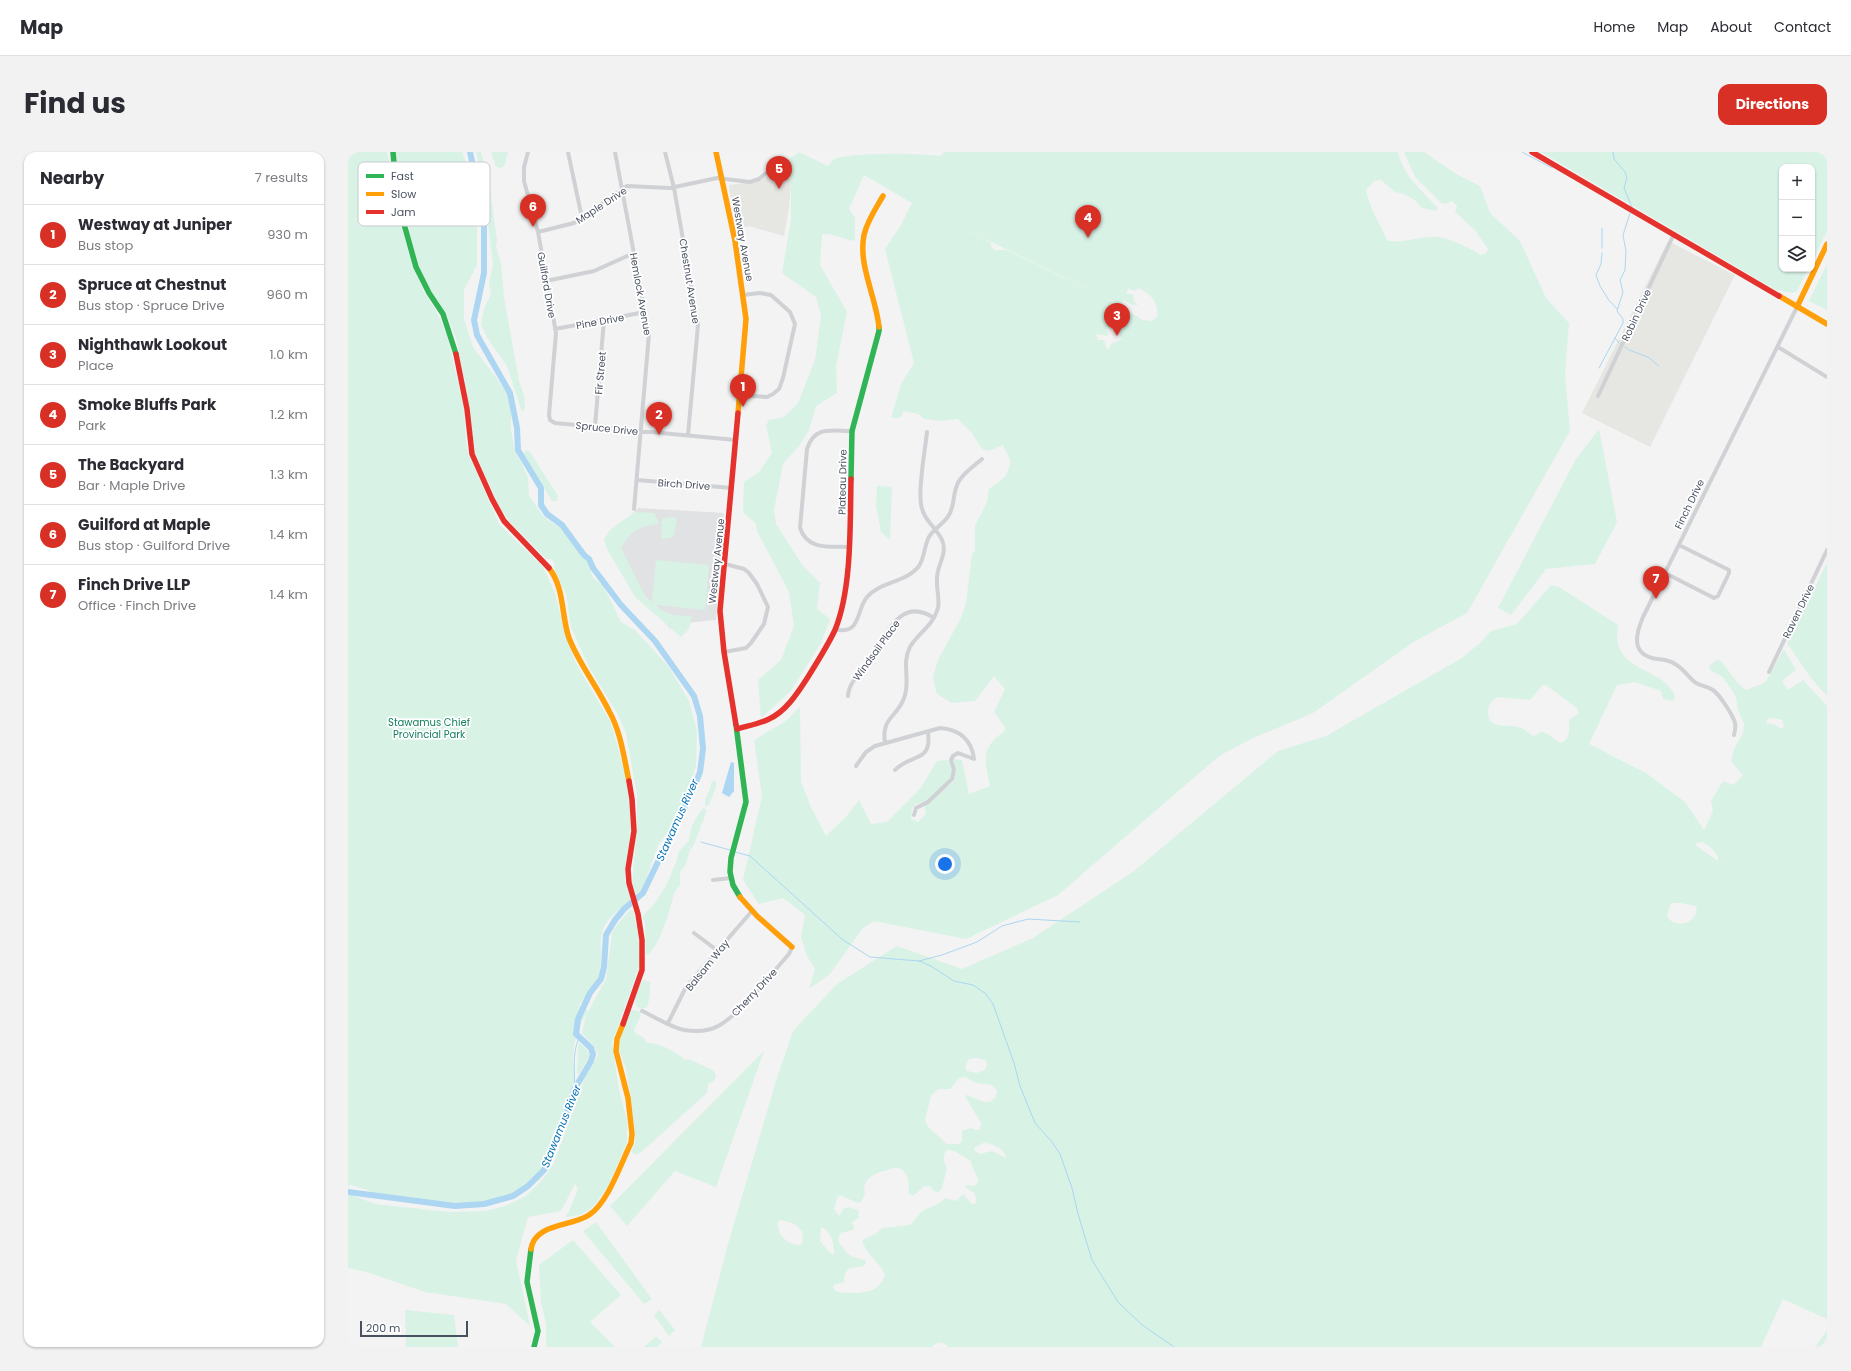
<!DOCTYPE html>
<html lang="en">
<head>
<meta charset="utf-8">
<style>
  :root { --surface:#fff; --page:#f2f2f3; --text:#2b2b33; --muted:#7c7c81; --line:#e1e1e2; --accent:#d93025 }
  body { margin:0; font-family:Poppins,sans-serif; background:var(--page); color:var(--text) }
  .controls { position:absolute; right:12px; top:12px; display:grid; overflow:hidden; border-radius:8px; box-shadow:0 1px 3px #0004 }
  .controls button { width:36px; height:36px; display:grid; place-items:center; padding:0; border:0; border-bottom:1px solid var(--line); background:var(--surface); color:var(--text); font:20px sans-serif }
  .scale { position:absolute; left:12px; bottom:10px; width:108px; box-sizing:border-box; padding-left:4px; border:2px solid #495161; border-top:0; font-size:11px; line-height:14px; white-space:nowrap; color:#495161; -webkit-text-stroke:3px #fff; paint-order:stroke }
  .you { position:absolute; left:597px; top:712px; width:14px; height:14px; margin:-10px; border:3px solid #fff; border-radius:50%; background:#1a73e8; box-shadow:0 0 0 6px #1a73e833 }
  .badge { display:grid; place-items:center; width:26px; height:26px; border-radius:50%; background:var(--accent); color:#fff; font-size:13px; font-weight:700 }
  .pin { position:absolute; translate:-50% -33px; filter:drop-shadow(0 1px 2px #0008) }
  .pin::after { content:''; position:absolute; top:21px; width:14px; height:12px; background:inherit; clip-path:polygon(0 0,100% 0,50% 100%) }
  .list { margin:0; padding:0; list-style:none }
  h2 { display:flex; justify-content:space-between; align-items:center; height:52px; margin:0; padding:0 16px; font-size:17px }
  h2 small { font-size:13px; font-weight:400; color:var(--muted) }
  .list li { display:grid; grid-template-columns:26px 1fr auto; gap:12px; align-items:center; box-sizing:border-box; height:60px; padding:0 16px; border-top:1px solid var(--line) }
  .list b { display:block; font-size:15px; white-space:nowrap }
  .list p { margin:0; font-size:13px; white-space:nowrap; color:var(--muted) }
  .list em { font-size:13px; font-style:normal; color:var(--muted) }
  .icon { flex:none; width:22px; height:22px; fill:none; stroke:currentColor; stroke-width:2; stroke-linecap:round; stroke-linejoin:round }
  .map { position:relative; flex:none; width:1479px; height:1195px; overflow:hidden; border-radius:12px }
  header { display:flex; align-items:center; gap:24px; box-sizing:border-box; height:56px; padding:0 20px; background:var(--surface); border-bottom:1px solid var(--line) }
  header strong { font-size:19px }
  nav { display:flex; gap:22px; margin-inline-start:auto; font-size:14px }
  .intro { display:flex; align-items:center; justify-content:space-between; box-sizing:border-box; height:96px; padding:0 24px }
  h1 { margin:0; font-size:28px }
  .button { padding:10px 18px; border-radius:12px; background:var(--accent); color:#fff; font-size:14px; font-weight:700 }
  main { display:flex; gap:24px; padding:0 24px }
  aside { flex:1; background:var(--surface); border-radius:12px; box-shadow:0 1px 3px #0004 }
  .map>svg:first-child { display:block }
  .commercial { fill:#e6e6e2 }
  .education { fill:#e1e2e3 }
  .green { fill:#d8f2e6; fill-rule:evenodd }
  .water { fill:#acd6f1 }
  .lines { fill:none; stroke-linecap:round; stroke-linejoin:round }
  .stream { stroke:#acd6f1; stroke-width:1 }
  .river { stroke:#acd6f1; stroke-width:6 }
  .street { stroke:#cfd1d4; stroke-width:4 }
  .fast { stroke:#30b455; stroke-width:5.5 }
  .slow { stroke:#ff9f0a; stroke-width:5.5 }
  .jam { stroke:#e5322d; stroke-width:5.5 }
  .labels { text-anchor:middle; stroke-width:3.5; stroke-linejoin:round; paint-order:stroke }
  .street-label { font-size:10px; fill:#495161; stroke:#fff }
  .park-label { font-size:10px; fill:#14815e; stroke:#fff }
  .water-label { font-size:11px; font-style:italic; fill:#0772b5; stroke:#fff }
  .key { fill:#fff; stroke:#c8cbd0; stroke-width:1 }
  .key-label { font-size:11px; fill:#495161 }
</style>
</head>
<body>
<header>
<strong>Map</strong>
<nav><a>Home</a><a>Map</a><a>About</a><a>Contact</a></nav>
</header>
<div class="intro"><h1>Find us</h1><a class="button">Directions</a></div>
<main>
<aside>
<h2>Nearby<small>7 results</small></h2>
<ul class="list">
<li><span class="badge">1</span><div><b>Westway at Juniper</b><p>Bus stop</p></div><em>930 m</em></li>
<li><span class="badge">2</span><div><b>Spruce at Chestnut</b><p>Bus stop · Spruce Drive</p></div><em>960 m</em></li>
<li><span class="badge">3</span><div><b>Nighthawk Lookout</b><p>Place</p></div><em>1.0 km</em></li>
<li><span class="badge">4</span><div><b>Smoke Bluffs Park</b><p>Park</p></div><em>1.2 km</em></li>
<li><span class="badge">5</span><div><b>The Backyard</b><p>Bar · Maple Drive</p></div><em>1.3 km</em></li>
<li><span class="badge">6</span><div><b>Guilford at Maple</b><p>Bus stop · Guilford Drive</p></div><em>1.4 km</em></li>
<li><span class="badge">7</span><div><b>Finch Drive LLP</b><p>Office · Finch Drive</p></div><em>1.4 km</em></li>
</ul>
</aside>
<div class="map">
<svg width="1479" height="1195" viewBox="0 0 1479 1195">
  <rect width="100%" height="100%" fill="#f3f3f3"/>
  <path class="commercial" d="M431 15 443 29 441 56 436 84 404 75 386 74 381 33 412 29Z
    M1320 89 1387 123 1302 295 1234 261Z"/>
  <path class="education" d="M290 356 376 361 368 468 337 471 322 477 276 416 262 385Z"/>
  <path class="green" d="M0 0H39L41 8 40 31 66 117 76 140 88 159 99 183 115 251 119 298 151 372 195 415 207 441 218 486 229 513 263 571 277 621 282 648 283 677 277 717V730L283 747C274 755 263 763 257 773 248 789 257 809 250 826 247 833 236 846 231 854L240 859C229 876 223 896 226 917 226 925 229 935 228 944 226 955 218 966 214 977 210 991 207 1008 198 1020 164 1066 90 1053 42 1045 35 1043 28 1045 21 1044L23 1039 3 1033 0 1034Z
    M46 0H114L124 24 122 44 129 68V113L116 138V167L125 195 161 243 163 254V279L167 298 180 325 181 344 196 365 215 378 240 410 245 426 255 433 273 470 287 478 321 515 341 549 349 579 348 614 340 637 322 677 310 693 294 739 288 742 284 732 289 675V643L278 581 269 561 241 515 223 475 218 441 207 421 206 410 203 407H198L161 369 151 354 127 301 119 241 108 186 98 162 84 141 70 114 61 89 60 59 51 45Z
    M128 0H133L141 29 149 88 148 95 153 112 156 145 171 229 176 243 177 256 174 260 159 214 138 184 133 172 136 157 143 142 141 133 145 112 134 24Z
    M143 0H160L157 12 154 16 148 15Z
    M451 0 480 14C482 12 484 8 486 7 506 0 569 1 593 4L596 0H1050C1054 22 1075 40 1090 56L1088 59 1074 56 1067 48 1056 42 1047 40 1033 28 1026 29 1018 38C1021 55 1032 72 1039 88 1049 93 1076 83 1090 85 1103 86 1122 97 1133 103L1138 101 1140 97 1127 78 1107 60 1109 54 1104 49 1097 52 1092 50 1067 25 1056 0H1076L1108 22 1132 34 1142 61 1172 89 1198 146 1221 171 1217 222 1222 279 1119 461 1067 489 965 561 905 586 871 604 710 743 618 787 526 769 514 777 482 822 461 837 467 817 459 804 453 785 457 763 435 746 411 752 395 728 414 644 406 588 438 569 452 555 453 630 463 655 478 684 498 665 511 648 523 672 539 670 572 637 589 609 600 608 604 617V623L602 628 577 651 568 652 564 656 563 667 570 670 578 662 576 654 606 629 608 618 605 607 614 608 621 642 642 634C636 607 633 595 657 579V575L646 560 657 537 646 524 627 549 604 551 589 542 585 525 590 508 613 466 618 451 624 403 627 398V374L639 350 641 337 657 325 663 310 655 293 641 299 634 297 624 281 610 267 593 269 577 267 570 262 556 259 552 266H543L553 232 566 211 537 97 553 73 564 51 516 23 501 57 507 66V89C494 87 486 81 474 82L472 113 499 160 488 214 489 241 468 254 461 278 451 294 435 312 426 358 428 372 455 414 472 431 469 457 482 467 473 491 442 540 413 566 410 528 433 508 446 474 441 440 409 379 408 372 395 360 396 330 411 320 424 301 418 273 421 268 436 265 450 251 467 208 473 164 468 145 434 121 443 67V29L431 15ZM586 62 773 153 775 148 785 153H790L786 149 785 142H778L781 136 786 139 791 136C803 142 811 151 809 165L804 169 795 168 758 146 658 98H647L644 96 642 90ZM759 175C765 177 774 181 773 188L764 191 760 198 758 195 756 188H750L748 183 749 182 759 184 761 182 758 178Z
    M1193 0H1479V79L1464 110V15H1434V117H1460L1449 139 1444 141 1428 138Z
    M1479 112V158L1461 149Z
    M1251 277 1269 370 1247 412 1198 417 1163 463 1150 456 1228 307Z
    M178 298 182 300 210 344 209 349H204L176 302Z
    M529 334 544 335 542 388 533 380 528 353Z
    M287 360 306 361 311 372C289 375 284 378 273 396L297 444 304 450 308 408 361 413 357 458 308 453C319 464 330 464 344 464L341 477 333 485 287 445 259 397 256 387 262 378Z
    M323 365 329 366 326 383 325 385 313 387 314 367Z
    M1479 411V544L1463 526 1439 491Z
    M1203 433 1211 435 1270 473C1270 479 1268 486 1270 492 1277 520 1317 518 1327 544L1325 549 1315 547 1313 539 1287 530 1269 533 1241 592 1298 621 1337 650 1356 678 1365 659 1363 649 1375 629 1386 633 1395 623 1383 609 1386 597 1395 581 1396 572 1390 558 1388 545 1375 525 1362 518 1361 514 1370 507C1381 516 1386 530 1398 538L1414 532 1418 529 1436 497 1448 518 1434 529 1440 538 1455 528 1479 554V1167L1435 1147 1413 1195H601C595 1190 589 1189 584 1195H353L380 1092 428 929 445 879 489 832 549 794 614 817 685 786 786 719 930 599 978 584 1114 506 1132 491 1143 479 1169 472ZM1198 533 1230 557V562L1221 568C1221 577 1223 588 1212 591 1205 587 1202 581 1193 580L1186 584C1182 582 1178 578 1173 576 1162 571 1141 579 1140 561 1139 555 1144 548 1149 545L1182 548 1194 534ZM1425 566 1434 568 1436 574 1434 577 1425 572 1418 571 1419 567ZM1355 690C1361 695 1371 700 1370 709L1347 693 1348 691ZM1325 751H1333L1348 754C1352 770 1327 779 1319 764L1322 753ZM628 906 637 908 639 912 637 918 629 921 619 919C616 914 618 912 621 907ZM617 925C621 927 625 930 629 931 638 934 644 929 649 939L648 945 642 950H636L619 943 617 944 633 971 632 977 629 978 623 976 614 979V989L611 992H599L580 975 577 968 583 944 590 937H602L611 926ZM637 990C646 993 657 997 658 1006L644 999 632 1002 627 999 626 996ZM600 998 606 999 622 1008 630 1028 629 1032 626 1034 619 1033 617 1035 626 1041 629 1048 627 1052H624L615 1042 608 1049 597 1046C588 1055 585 1053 576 1058 570 1062 568 1068 562 1073L535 1076 527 1082 514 1088C518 1103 531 1109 537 1123 535 1127 533 1133 528 1136 520 1142 496 1142 487 1139L485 1135 486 1133 496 1130C497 1113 504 1117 516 1114L518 1110 516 1108 505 1105 499 1101 490 1089 492 1081 505 1078 506 1076 504 1070 511 1066 510 1058 500 1055 495 1057 492 1063H490L486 1057 489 1046 492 1043 509 1051 513 1050 517 1042C513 1029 524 1022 536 1019 539 1019 542 1016 545 1016 559 1014 563 1031 560 1041L565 1044 575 1035 582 1034 586 1039 591 1040 594 1036 599 1016C596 1010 595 1007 597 1000ZM434 1068 447 1072 454 1079 455 1089 452 1093C439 1093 428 1082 430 1069ZM473 1075C483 1077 487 1094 486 1103L481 1100 472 1089Z
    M366 628 369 632 361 653 357 654C356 644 363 640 363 631Z
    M355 656 359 658 346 693 342 698 337 714 332 720V733C325 740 325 747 322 756 319 768 309 796 300 803L298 802 297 770 294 765 297 761 304 755 318 734 329 708 331 699 341 689C341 675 348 667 355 656Z
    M285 758 290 784 292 812 264 891 271 938 279 968V990L261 1032 249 1050 241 1058 232 1063 217 1065 221 1059 230 1037 227 1032 213 1059 180 1065 168 1108 182 1174 158 1152 77 1140 19 1120 0 1116V1044L4 1043 27 1052 101 1060 137 1059 157 1054 178 1044 195 1027 205 1013 232 941 236 927 250 903 246 894 234 881 238 863 258 827 264 781 269 773 281 759Z
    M296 828 302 830C302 839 302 846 299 855L294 857 289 855C284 846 289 835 296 828Z
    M283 858 291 859 293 863 286 878 288 882 295 885 299 891C313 891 327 900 338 908L341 907 366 919 368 924 366 929 360 932 359 941 291 1002H285L284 998 287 991V981L282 940 278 917 271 898 272 882 279 862Z
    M232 891 241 900V905L231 922 229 921 230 892Z
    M416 899 368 1035 327 1019 279 1074 262 1054Z
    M248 1070 304 1147 296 1152 235 1079Z
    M225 1088 273 1143 242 1170 267 1195H198V1172L193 1150 191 1113Z
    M57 1158 106 1163 110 1195H58Z
    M311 1158 327 1178 321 1184 306 1163Z
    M1479 1178V1195H1467Z
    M308 1184 314 1190 309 1195H296Z"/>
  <path class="water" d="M383 610 386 611V639L381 645 374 641Z"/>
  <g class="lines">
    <path class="stream" d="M1174 0 1204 16
      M1265 0 1266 7 1277 20 1279 26 1276 36 1284 55
      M1254 96V76
      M1254 101 1253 112 1248 123 1252 134 1260 147 1269 157
      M1267 186 1271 191
      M1277 195 1281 198 1300 205 1311 214
      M1251 216 1275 171V167L1269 159 1275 140 1272 128 1277 118 1278 99 1275 83 1282 61
      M353 690 382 698
      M387 700 402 704 495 788 522 805 571 809 594 803 629 790 654 774 680 767 732 770
      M571 809 583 814 606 829 625 833 638 842 645 852 666 911 672 934 687 971 704 990 712 1002 724 1036 730 1062 744 1108 770 1150 793 1172 826 1195
      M226 938C228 920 223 903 231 886"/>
    <path class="river" d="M0 1040 107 1054 136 1052 165 1044 180 1034 196 1018 224 947 226 938 243 909 245 902 243 896 228 882 230 867 242 841 253 827 256 815 258 783 267 768 276 757 295 741 346 635 352 620 355 597 352 564 346 544 307 489 273 453 245 416 241 407 236 403 214 373 199 362 193 353V336L170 298 169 276 162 241 129 183 126 168 136 121V66L122 0"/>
    <path class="street" d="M180 0 176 15V29L190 80 208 181 201 263 202 268 207 271 388 288
      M220 0 234 66
      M267 0 301 182 286 357
      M317 0 326 36 350 173 340 283
      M190 80 226 71 279 34 322 36 369 26 402 30 411 27 429 12
      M198 129 246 119 286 101
      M207 177 297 160
      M1430 195 1479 225
      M392 243 419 245 425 242 431 237 435 226 447 172 442 160 423 143 412 141 395 143
      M1250 244 1326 82
      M247 274 256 168
      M289 328 384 336
      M502 395C482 394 460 399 452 376L459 297C467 273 483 279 504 279
      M1317 421 1366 446 1370 444 1381 421V418L1331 393
      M487 477C513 484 508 458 519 445 533 429 558 431 571 414 577 405 576 394 581 385 586 376 596 372 601 363 606 355 605 345 608 336 611 324 625 315 634 307
      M376 500 398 496 403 491 416 472 420 455 409 432 401 421 396 417 377 412
      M1421 520 1479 398
      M500 544C501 528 515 520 523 508 538 485 551 443 586 466
      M1386 583C1387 579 1388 575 1387 571 1385 563 1371 542 1365 538 1359 534 1353 534 1348 531 1340 525 1336 517 1327 512 1320 507 1312 508 1304 506 1282 500 1289 479 1295 465L1449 155
      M537 591C533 565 549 566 556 546 563 529 553 512 562 495 570 481 585 474 590 456 592 446 588 437 589 426 589 413 600 402 594 388 588 375 575 368 573 352 570 336 577 299 579 280
      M508 614 518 600 527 594 592 576C611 577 624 588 626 607
      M547 618C563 601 584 612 580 580
      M566 663 568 656 580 650 604 627 606 618 603 608 605 604 610 601 626 607
      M365 728 383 726
      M346 781 370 799
      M294 859C307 865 322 875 336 878 348 880 362 879 372 873 395 859 423 822 441 802L444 795
      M320 871 338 835 404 759"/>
    <path class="fast" d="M45 0 49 47 68 115 81 141 95 162 108 202
      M503 327 504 279 531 179V175
      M388 573 398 650 383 706 382 720 385 733 392 745
      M183 1097 179 1130 190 1179 186 1195"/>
    <path class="slow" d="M368 0 387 89 398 167 390 261
      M1431 144 1479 172
      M1449 155 1479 92
      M531 175C528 144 510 114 516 83 519 69 528 56 535 44
      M201 416C217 437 213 463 221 486 231 512 249 534 261 559 273 580 276 606 281 629
      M392 745 409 764 444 795
      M183 1097C187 1071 223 1075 241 1063 260 1051 273 1011 283 991L284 982 280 946 268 899 269 887 275 872"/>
    <path class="jam" d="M1184 0 1431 144
      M108 202 119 257 124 302 144 347 156 369 201 416
      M388 573 376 500 372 459 390 261
      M389 577C399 574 411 572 421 567 437 560 449 542 458 528 468 512 479 495 487 478 504 437 502 372 503 327
      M275 872 294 818V788L290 762 281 731 280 717 286 679 284 647 281 629"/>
  </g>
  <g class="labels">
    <g class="street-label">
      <text transform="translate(253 53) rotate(-33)" y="4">Maple Drive</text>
      <text transform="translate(395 87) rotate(80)" y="4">Westway Avenue</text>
      <text transform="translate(342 129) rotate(81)" y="4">Chestnut Avenue</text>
      <text transform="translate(199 133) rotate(80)" y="4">Guilford Drive</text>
      <text transform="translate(293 142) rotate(80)" y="4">Hemlock Avenue</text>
      <text transform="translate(1288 163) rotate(-65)" y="4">Robin Drive</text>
      <text transform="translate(252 169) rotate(-10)" y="4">Pine Drive</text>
      <text transform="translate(252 221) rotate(-85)" y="4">Fir Street</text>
      <text transform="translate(259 276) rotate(6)" y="4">Spruce Drive</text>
      <text transform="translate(494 330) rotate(-89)" y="4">Plateau Drive</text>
      <text transform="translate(336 332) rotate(4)" y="4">Birch Drive</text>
      <text transform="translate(1341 352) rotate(-64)" y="4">Finch Drive</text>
      <text transform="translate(368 409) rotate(-84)" y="4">Westway Avenue</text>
      <text transform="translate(1450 459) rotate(-64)" y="4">Raven Drive</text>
      <text transform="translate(528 498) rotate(-54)" y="4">Windsail Place</text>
      <text transform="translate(359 813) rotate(-51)" y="4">Balsam Way</text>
      <text transform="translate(406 840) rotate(-47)" y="4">Cherry Drive</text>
    </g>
    <g class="park-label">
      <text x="81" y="574">Stawamus Chief<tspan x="81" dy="12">Provincial Park</tspan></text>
    </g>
    <g class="water-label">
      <text transform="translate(329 668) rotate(-66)" y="4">Stawamus River</text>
      <text transform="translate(213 974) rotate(-68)" y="4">Stawamus River</text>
    </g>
  </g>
  <rect x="10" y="10" width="132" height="64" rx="6" class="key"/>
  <rect x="18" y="22" width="18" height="4" fill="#30b455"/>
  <rect x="18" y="40" width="18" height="4" fill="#ff9f0a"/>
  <rect x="18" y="58" width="18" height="4" fill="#e5322d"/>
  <g class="key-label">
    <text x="43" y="28">Fast</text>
    <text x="43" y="46">Slow</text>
    <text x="43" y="64">Jam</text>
  </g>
</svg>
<div class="controls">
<button>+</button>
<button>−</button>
<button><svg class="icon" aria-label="layers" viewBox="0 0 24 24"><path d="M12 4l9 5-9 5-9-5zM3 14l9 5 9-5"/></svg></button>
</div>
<div class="scale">200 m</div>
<div class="you"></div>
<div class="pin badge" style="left:395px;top:255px">1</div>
<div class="pin badge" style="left:311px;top:283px">2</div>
<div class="pin badge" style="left:769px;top:184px">3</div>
<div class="pin badge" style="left:740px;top:86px">4</div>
<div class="pin badge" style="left:431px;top:37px">5</div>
<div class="pin badge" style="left:185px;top:75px">6</div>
<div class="pin badge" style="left:1308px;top:447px">7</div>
</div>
</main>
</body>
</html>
